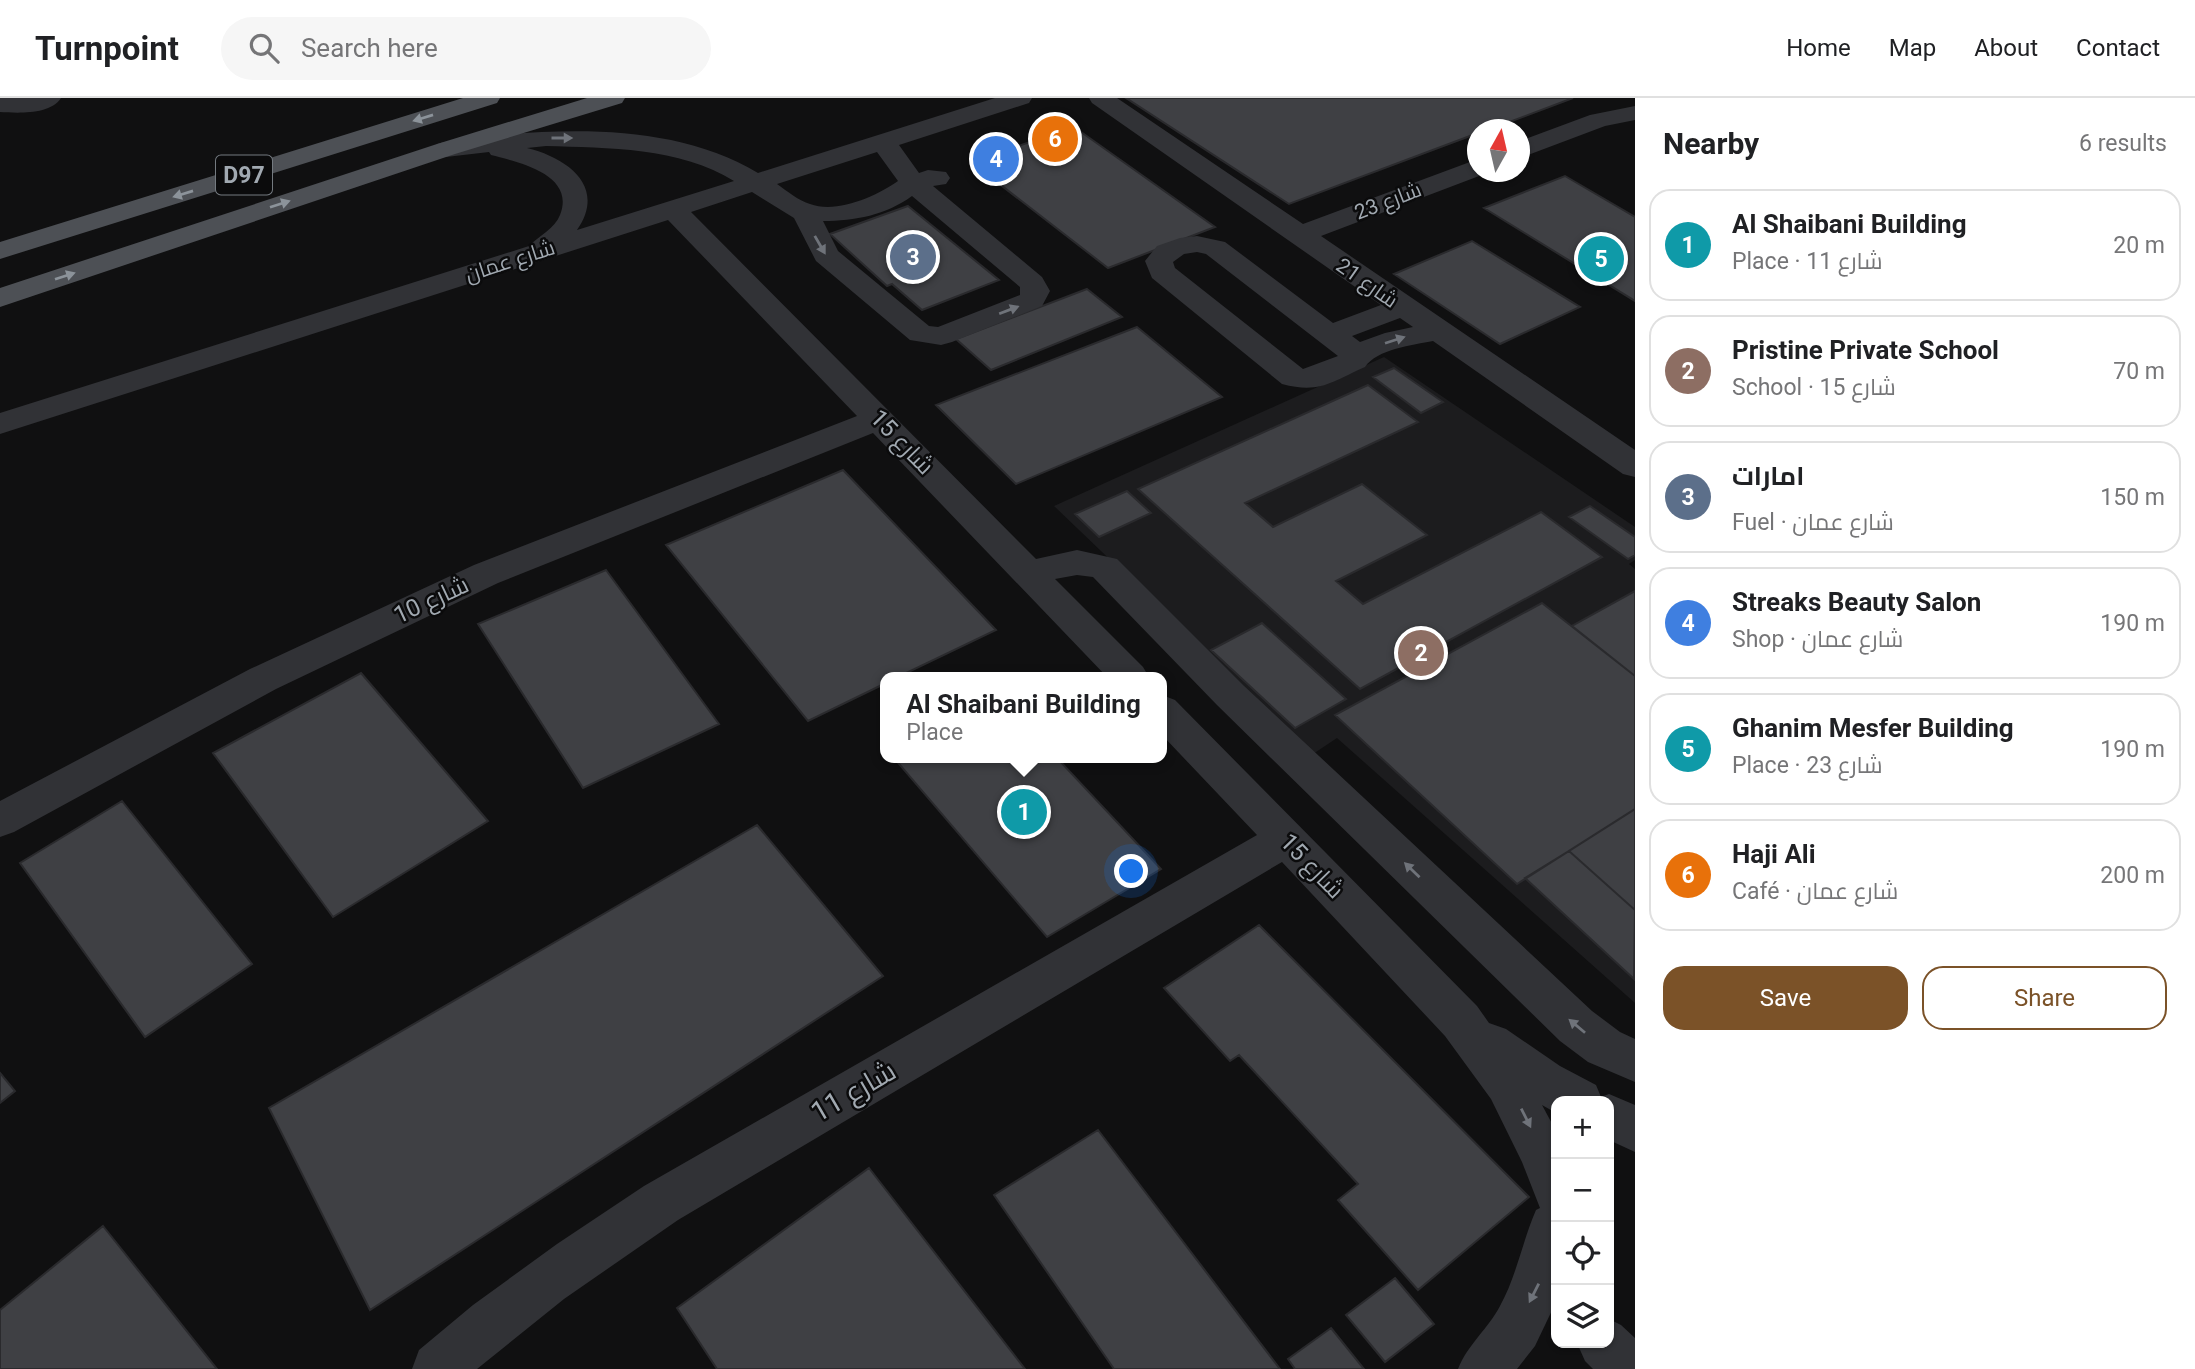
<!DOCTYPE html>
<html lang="en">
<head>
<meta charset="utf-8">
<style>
  :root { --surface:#fff; --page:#f6f6f6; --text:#202124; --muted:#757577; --line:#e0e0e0; --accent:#7b5228 }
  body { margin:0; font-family:Roboto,Cairo,sans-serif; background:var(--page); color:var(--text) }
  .controls { position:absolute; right:21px; bottom:21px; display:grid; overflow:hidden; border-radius:14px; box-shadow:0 2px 5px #0004 }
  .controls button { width:63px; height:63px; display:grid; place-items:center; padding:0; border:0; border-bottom:2px solid var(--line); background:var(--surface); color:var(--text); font:35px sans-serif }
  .compass { position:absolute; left:1467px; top:21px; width:63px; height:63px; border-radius:50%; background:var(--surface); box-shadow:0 2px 5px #0004; rotate:8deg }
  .you { position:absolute; left:1132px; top:774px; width:24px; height:24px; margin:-18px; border:5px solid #fff; border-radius:50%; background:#1a73e8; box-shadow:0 0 0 10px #1a73e833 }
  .badge { display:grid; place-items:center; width:46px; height:46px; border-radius:50%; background:var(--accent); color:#fff; font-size:23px; font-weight:700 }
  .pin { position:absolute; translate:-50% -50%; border:4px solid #fff; box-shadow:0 2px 7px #0006 }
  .popup { position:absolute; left:880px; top:574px; width:287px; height:91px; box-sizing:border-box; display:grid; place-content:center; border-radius:14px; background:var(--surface); filter:drop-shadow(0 2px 5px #0005); font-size:23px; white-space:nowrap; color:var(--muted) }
  .popup b { font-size:26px; color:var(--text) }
  .popup::after { content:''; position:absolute; left:50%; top:100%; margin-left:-14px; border:14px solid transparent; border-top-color:var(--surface) }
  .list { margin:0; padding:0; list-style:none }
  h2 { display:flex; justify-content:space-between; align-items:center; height:91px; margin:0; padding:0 28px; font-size:30px }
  h2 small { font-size:23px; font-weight:400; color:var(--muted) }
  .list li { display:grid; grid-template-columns:46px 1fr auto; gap:21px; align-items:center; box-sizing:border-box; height:112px; margin:0 14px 14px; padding:0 14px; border:2px solid var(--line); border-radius:21px }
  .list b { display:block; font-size:26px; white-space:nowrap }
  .list p { margin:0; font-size:23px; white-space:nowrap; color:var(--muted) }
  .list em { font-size:23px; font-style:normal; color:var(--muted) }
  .actions { display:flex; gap:14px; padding:21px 28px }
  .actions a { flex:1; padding:16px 0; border:2px solid var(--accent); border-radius:21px; text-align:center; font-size:24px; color:var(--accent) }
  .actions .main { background:var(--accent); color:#fff }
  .icon { flex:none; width:38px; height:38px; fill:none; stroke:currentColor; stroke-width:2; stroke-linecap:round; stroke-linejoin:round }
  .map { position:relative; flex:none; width:1635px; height:1271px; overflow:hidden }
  header { display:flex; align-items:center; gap:42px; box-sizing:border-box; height:98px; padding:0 35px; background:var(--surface); border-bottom:2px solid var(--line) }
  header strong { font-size:33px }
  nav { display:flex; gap:38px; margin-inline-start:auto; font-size:24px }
  .search { width:490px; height:63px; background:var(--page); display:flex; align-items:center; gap:18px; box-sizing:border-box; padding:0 24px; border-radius:38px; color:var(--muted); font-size:26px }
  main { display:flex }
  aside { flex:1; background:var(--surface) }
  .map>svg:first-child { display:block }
  .built { fill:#1c1c1e }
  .building { fill:#3f4044; stroke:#2a2a2d; stroke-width:2 }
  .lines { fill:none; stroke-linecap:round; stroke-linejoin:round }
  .minor { fill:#313236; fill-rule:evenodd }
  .major { fill:#4d5055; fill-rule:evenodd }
  .oneway { fill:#8c939a }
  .oneway2 { fill:#6f737a }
  .labels { text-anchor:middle; stroke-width:5; stroke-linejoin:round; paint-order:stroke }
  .far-street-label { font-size:21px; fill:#a1a9b1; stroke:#0b0b0c }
  .shield { fill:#0b0b0c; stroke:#747a80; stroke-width:2 }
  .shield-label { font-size:23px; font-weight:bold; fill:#a1a9b1 }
  .street-label { font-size:24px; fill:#a1a9b1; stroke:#0b0b0c }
  .near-street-label { font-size:28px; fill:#a1a9b1; stroke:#0b0b0c }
</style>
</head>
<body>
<header>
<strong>Turnpoint</strong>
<div class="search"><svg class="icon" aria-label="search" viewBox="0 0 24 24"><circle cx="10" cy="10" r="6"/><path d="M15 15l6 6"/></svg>Search here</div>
<nav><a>Home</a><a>Map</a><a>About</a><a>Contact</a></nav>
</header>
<main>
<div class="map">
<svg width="1635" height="1271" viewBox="0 0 1635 1271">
  <rect width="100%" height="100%" fill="#101011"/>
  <path class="built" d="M1384 259 1635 429V462L1629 466 1635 471V905L1337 640 1313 656 1054 408Z"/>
  <path class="building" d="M1126 0H1573L1488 32H1478V35L1289 106Z
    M1074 29 1215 129 1108 170 971 64Z
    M1565 78 1635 119V203L1484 110Z
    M908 108 999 182 922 212 892 186 887 188 830 136Z
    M1472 143 1580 209 1500 246 1394 176Z
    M1087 191 1122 219 991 272 956 241Z
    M1137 229 1222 299 1016 386 936 307Z
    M1394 270 1443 304 1421 315 1373 279Z
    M1368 287 1418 324 1245 405 1273 429 1362 386 1427 437 1336 483 1363 506 1541 414 1602 459 1360 591 1138 391Z
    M843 372 996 532 898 579H886V585L808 623 666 447Z
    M1127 393 1151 415 1099 439 1075 416Z
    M1590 408 1635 439V457L1628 461 1569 419Z
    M606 472 719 626 583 690 478 526Z
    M1635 493V578L1572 528Z
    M1542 505 1635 578V711L1517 786 1335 617Z
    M1262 525 1346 601 1295 630 1211 552Z
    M361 575 488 723 333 819 213 655Z
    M894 660H1057L1161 771 1047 839Z
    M122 703 252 866 145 939 20 765Z
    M1635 711V812L1569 753Z
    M757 727 883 878 370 1212 269 1010Z
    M1569 753 1635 812 1634 881 1525 780Z
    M1259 827 1529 1099 1418 1192 1338 1102 1358 1086 1239 957 1230 963 1164 890Z
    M0 975 15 993 0 1005Z
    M1098 1032 1280 1271H1114L994 1097Z
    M869 1070 1025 1271H717L677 1210Z
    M103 1128 217 1271H0V1212Z
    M1395 1180 1434 1226 1385 1264 1346 1217Z
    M1331 1230 1364 1271H1295L1288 1261Z"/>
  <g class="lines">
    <path class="minor" d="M0 0H61C50 17 18 15 0 14Z
      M995 0H1032L1029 5 899 47 919 75 928 72 946 74 950 80 946 86 933 88 1042 179 1050 193 1042 208 952 244 941 247 910 242 816 163 794 120 752 94 691 114 1036 461 1077 452 1117 461 1243 587 1592 913 1620 934 1635 941V984L1588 964 1560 943 1217 607 1093 479 1077 477 1055 481 1143 569 1149 579H1107L873 335 498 485 276 591 14 734 0 739V703L250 571 474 467 857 318 668 122 0 336V315L529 148C539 138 555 130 560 117 576 76 518 64 491 57L489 54 446 59 437 56 433 51 437 46C454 41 473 40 490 38 577 29 681 28 758 75ZM546 48C608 50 679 49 734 83L577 132C607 89 568 60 527 50ZM877 54 898 83C877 98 837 116 810 106 799 103 787 93 777 86ZM912 98 1020 189V197L938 229 929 228 838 153 823 123C855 123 886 117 912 98Z
      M1089 0H1117L1303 126 1478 61V74L1487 75 1321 138 1635 352V379L1623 376 1433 243C1413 247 1377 251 1365 269 1331 284 1320 296 1282 286L1152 180 1145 163 1157 148 1180 140 1197 138 1225 144 1333 225 1381 207 1092 5ZM1197 154 1206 156 1338 258 1303 271 1175 170 1173 164 1184 156ZM1400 220 1413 229 1385 235 1360 244 1352 238Z
      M1635 8V22L1605 28 1520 60V43L1590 17Z
      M1162 597 1175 602 1477 908 1489 925 1506 931 1560 968 1596 987 1601 999 1609 996 1635 1007V1054L1609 1042V1003H1556V1015L1542 1007 1556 1033V1204L1535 1248 1517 1271H1458C1468 1246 1488 1231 1500 1208 1517 1177 1522 1144 1536 1112L1540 1110 1522 1064 1491 1001 1445 938 1282 764 678 1122 564 1201 477 1271H412L419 1252 473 1207 557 1146 644 1088 1257 737 1162 637Z
      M1609 1221 1621 1227 1635 1240V1271H1593L1585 1263 1577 1245H1609Z"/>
    <path class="major" d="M463 0H500L497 5 0 161V144Z
      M587 0H625L622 5 455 56 0 209V190L437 46Z"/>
  </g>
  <defs><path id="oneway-solid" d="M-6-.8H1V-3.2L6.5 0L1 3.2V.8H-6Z" transform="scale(1.75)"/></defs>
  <g class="oneway">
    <use href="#oneway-solid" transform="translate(423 20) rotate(163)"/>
    <use href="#oneway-solid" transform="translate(183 96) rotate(163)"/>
    <use href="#oneway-solid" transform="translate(280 106) rotate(-18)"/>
    <use href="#oneway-solid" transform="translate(65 178) rotate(-18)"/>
  </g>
  <g class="oneway2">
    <use href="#oneway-solid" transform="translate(562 40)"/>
    <use href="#oneway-solid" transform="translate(820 147) rotate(60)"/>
    <use href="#oneway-solid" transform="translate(1009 212) rotate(-21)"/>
    <use href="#oneway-solid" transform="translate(1395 242) rotate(-18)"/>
    <use href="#oneway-solid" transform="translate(1412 772) rotate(-136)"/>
    <use href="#oneway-solid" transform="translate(1577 928) rotate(-140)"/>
    <use href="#oneway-solid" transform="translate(1526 1020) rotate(63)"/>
    <use href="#oneway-solid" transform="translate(1534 1195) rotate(117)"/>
  </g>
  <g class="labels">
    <g class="far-street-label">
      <text transform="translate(1388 103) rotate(-21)" y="7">شارع 23</text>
      <text transform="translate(510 163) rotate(-18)" y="7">شارع عمان</text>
      <text transform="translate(1367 185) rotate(35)" y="7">شارع 21</text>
    </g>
    <rect class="shield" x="216" y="57.5" width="56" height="39" rx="5"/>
    <g class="shield-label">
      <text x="244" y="85">D97</text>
    </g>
    <g class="street-label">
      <text transform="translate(902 344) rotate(46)" y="8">شارع 15</text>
      <text transform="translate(431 502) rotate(-25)" y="8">شارع 10</text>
      <text transform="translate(1312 768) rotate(46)" y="8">شارع 15</text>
    </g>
    <g class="near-street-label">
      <text transform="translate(853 993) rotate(-30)" y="10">شارع 11</text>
    </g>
  </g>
</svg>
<div class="controls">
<button>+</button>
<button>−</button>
<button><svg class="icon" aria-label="locate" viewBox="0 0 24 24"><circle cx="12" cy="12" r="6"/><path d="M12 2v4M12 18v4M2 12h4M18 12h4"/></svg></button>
<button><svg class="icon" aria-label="layers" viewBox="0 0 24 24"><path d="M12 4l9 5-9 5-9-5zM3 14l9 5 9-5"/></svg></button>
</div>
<svg class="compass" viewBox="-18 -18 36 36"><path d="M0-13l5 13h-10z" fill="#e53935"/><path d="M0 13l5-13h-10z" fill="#757577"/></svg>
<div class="you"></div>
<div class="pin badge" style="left:1024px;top:714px;background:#0f9aa8">1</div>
<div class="popup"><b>Al Shaibani Building</b>Place</div>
<div class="pin badge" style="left:1421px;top:555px;background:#8d6e63">2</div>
<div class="pin badge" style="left:913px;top:159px;background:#5c6f8a">3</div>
<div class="pin badge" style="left:996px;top:61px;background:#3f7fe0">4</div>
<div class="pin badge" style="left:1601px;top:161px;background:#0f9aa8">5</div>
<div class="pin badge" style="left:1055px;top:41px;background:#e8710a">6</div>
</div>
<aside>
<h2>Nearby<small>6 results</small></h2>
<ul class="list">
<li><span class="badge" style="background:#0f9aa8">1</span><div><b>Al Shaibani Building</b><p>Place · شارع 11</p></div><em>20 m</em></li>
<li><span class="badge" style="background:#8d6e63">2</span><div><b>Pristine Private School</b><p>School · شارع 15</p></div><em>70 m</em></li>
<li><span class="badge" style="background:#5c6f8a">3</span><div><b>امارات</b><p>Fuel · شارع عمان</p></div><em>150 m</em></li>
<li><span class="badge" style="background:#3f7fe0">4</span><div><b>Streaks Beauty Salon</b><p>Shop · شارع عمان</p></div><em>190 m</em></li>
<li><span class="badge" style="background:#0f9aa8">5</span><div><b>Ghanim Mesfer Building</b><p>Place · شارع 23</p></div><em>190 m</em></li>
<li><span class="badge" style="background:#e8710a">6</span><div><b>Haji Ali</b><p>Café · شارع عمان</p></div><em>200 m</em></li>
</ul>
<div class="actions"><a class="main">Save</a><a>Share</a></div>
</aside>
</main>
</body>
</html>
